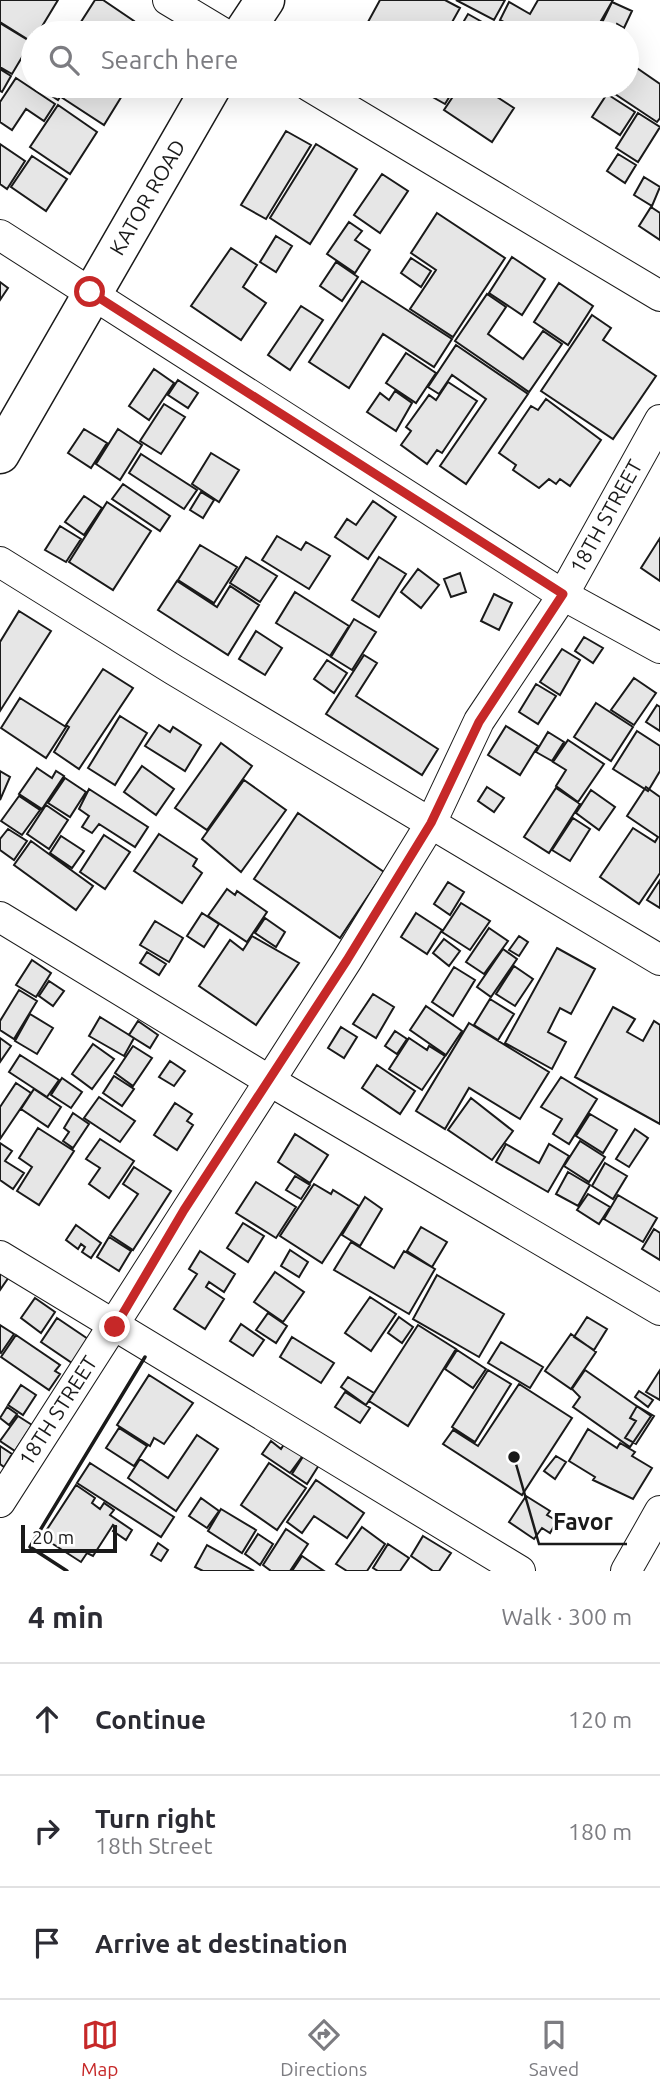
<!DOCTYPE html>
<html lang="en">
<head>
<meta charset="utf-8">
<style>
  :root { --surface:#fff; --page:#f7f7f7; --text:#2b2b33; --muted:#7c7c81; --line:#e1e1e2; --accent:#c62828 }
  body { margin:0; font-family:Ubuntu,sans-serif; background:var(--page); color:var(--text) }
  .scale { position:absolute; left:21px; bottom:18px; width:96px; box-sizing:border-box; padding-left:7px; border:4px solid #1a1a1a; border-top:0; font-size:19px; line-height:24px; white-space:nowrap; color:#1a1a1a; -webkit-text-stroke:5px #fff; paint-order:stroke }
  .stop { position:absolute; width:21px; height:21px; margin:-16px; border:5px solid #c62828; border-radius:50%; background:#fff }
  .stop.end { background:#c62828; border-color:#fff; box-shadow:0 2px 7px #0008 }
  .list { margin:0; padding:0; list-style:none }
  h2 { display:flex; justify-content:space-between; align-items:center; height:91px; margin:0; padding:0 28px; font-size:30px }
  h2 small { font-size:23px; font-weight:400; color:var(--muted) }
  .list li { display:grid; grid-template-columns:46px 1fr auto; gap:21px; align-items:center; box-sizing:border-box; height:112px; padding:0 28px; border-top:2px solid var(--line) }
  .list b { display:block; font-size:26px; white-space:nowrap }
  .list p { margin:0; font-size:23px; white-space:nowrap; color:var(--muted) }
  .list em { font-size:23px; font-style:normal; color:var(--muted) }
  .icon { flex:none; width:38px; height:38px; fill:none; stroke:currentColor; stroke-width:2; stroke-linecap:round; stroke-linejoin:round }
  .map { position:relative; flex:none; width:660px; height:1571px; overflow:hidden }
  .search { position:absolute; background:var(--surface); box-shadow:0 7px 28px #0002; left:21px; right:21px; top:21px; height:77px; display:flex; align-items:center; gap:18px; box-sizing:border-box; padding:0 24px; border-radius:38px; color:var(--muted); font-size:26px }
  .sheet { height:427px; background:var(--surface) }
  nav { display:flex; justify-content:space-around; align-items:center; box-sizing:border-box; height:98px; border-top:2px solid var(--line); background:var(--surface); font-size:19px; color:var(--muted) }
  nav a { display:grid; justify-items:center; gap:4px }
  nav .on { color:var(--accent) }
  .map>svg:first-child { display:block }
  .building { fill:#e6e6e6; stroke:#1a1a1a; stroke-width:2 }
  .lines { fill:none; stroke-linecap:round; stroke-linejoin:round }
  .street-casing { stroke:#1a1a1a; stroke-width:32 }
  .secondary-casing { stroke:#1a1a1a; stroke-width:41 }
  .street { stroke:#fff; stroke-width:30 }
  .secondary { stroke:#fff; stroke-width:38 }
  .wall { stroke:#1a1a1a; stroke-width:3.5 }
  .route { stroke:#c62828; stroke-width:9 }
  .labels { text-anchor:middle; stroke-width:5; stroke-linejoin:round; paint-order:stroke }
  .street-label { font-size:21px; fill:#1a1a1a; stroke:#fff }
  .leader { fill:none; stroke:#1a1a1a; stroke-width:2.5 }
  .callout-dot { fill:#1a1a1a; stroke:#fff; stroke-width:2.5 }
  .callout-label { font-size:23px; text-anchor:middle; font-weight:bold; fill:#1a1a1a; stroke:#fff; stroke-width:5; stroke-linejoin:round; paint-order:stroke }
</style>
</head>
<body>
<div class="map">
<svg width="660" height="1571" viewBox="0 0 660 1571">
  <rect width="100%" height="100%" fill="#fff"/>
  <path class="building" d="M0 0H58L38 33H33L32 42 0 22Z
    M95 0H103L134 21 126 33H91L79 25Z
    M380 0H445L460 8 446 33H362Z
    M456 0H505L494 20Z
    M538 0H613L594 33H524L500 20 509 2 530 14Z
    M612 2 632 11 624 28 617 24 613 33H597Z
    M468 14 491 27 487 33H457Z
    M0 23 31 42 12 74 0 67Z
    M134 26 145 33H129Z
    M634 66 660 84V118L657 122 615 94 621 86H627V77Z
    M0 69 11 76 2 92 0 91Z
    M16 78 55 104 44 121 26 109 12 130 0 122V102Z
    M37 86H67L58 100Z
    M68 86H128L104 125 61 97Z
    M426 86H456L445 104 422 91Z
    M460 86H480L514 108 492 142 444 110Z
    M543 86H565L560 94Z
    M600 86H618L614 94Z
    M607 94 635 112 620 135 592 117Z
    M58 105 97 132 70 174 30 147Z
    M638 113 660 127 638 162 616 148Z
    M286 131 311 145 266 219 241 205Z
    M0 144 25 161 7 189 0 184Z
    M316 144 357 169 310 244 270 218Z
    M618 154 636 165 625 183 607 171Z
    M32 156 67 179 46 211 11 187Z
    M382 174 408 191 380 233 354 215Z
    M644 177 660 187 652 206 634 195Z
    M651 207 660 213V240L639 226Z
    M437 213 505 258 453 337 410 309 436 270 411 253Z
    M349 222 362 231 355 240 370 250 355 273 327 254Z
    M276 236 292 246 276 272 260 262Z
    M231 248 257 265 243 287 266 303 241 340 191 306Z
    M512 257 545 279 522 315 489 293Z
    M411 258 431 271 421 287 401 273Z
    M336 262 358 277 342 301 320 286Z
    M362 281 452 339 434 367 383 334 349 388 309 362Z
    M0 282 8 288 0 300Z
    M559 283 593 306 568 345 534 322Z
    M487 294 506 307 488 334 523 359 543 331 562 344 529 392 455 341Z
    M301 306 323 320 290 370 268 355Z
    M592 315 611 328 603 340 656 376 613 439 541 391Z
    M456 345 528 394 466 484 440 466 486 399 452 375 439 394 428 387Z
    M406 353 436 373 416 403 386 383Z
    M154 369 174 383 149 420 129 406Z
    M178 380 198 393 188 408 168 395Z
    M448 382 477 401 442 453 437 450 427 464 401 445 411 431 406 427 429 395 436 400Z
    M395 391 412 403 396 431 367 412 380 393 389 400Z
    M546 399 601 440 570 486 560 479 556 484 549 479 539 488 513 470 516 465 499 453 531 406 538 410Z
    M164 404 185 417 161 454 140 441Z
    M84 429 107 443 91 468 68 453Z
    M118 429 142 445 120 480 96 464Z
    M211 453 239 470 219 502 192 484Z
    M141 454 197 490 184 509 129 473Z
    M123 484 170 516 160 531 112 499Z
    M201 492 214 500 203 518 190 510Z
    M84 496 102 508 84 535 65 522Z
    M373 501 396 517 368 559 335 537 347 519 356 525Z
    M107 502 151 531 113 590 69 562Z
    M60 526 81 539 66 562 45 550Z
    M277 536 301 550 306 542 330 556 309 589 262 560Z
    M660 538V581L641 568Z
    M200 545 237 567 214 603 178 580Z
    M246 557 277 576 260 602 230 583Z
    M379 557 406 574 379 617 352 600Z
    M418 569 439 585 421 608 401 592Z
    M460 573 466 592 451 597 444 579Z
    M177 581 217 607 230 586 259 605 228 655 158 610Z
    M295 592 349 626 330 656 276 623Z
    M494 594 512 603 499 630 481 621Z
    M19 611 51 631 0 711V642Z
    M354 619 376 632 352 670 331 657Z
    M256 631 282 648 265 675 239 659Z
    M584 637 603 648 593 663 575 651Z
    M562 649 580 660 560 695 540 682Z
    M364 655 377 663 356 696 438 749 422 775 326 714Z
    M327 660 347 673 334 693 314 679Z
    M103 669 133 688 79 769 54 752 69 727 66 725Z
    M634 678 656 693 634 725 611 710Z
    M536 684 556 696 538 724 519 712Z
    M20 698 66 727 46 758 1 728Z
    M596 703 633 727 611 761 574 737Z
    M657 705 660 707V731L646 722Z
    M120 716 147 733 115 785 88 768Z
    M159 725 170 732 173 727 201 745 185 771 145 746Z
    M506 726 538 746 520 775 488 755Z
    M637 731 660 746V771L648 791 613 769Z
    M548 732 564 742 552 761 536 752Z
    M568 740 604 764 578 802 556 786 566 770 553 762Z
    M221 743 252 766 207 830 175 808Z
    M142 766 174 789 156 815 124 792Z
    M37 768 52 778 56 771 64 776 42 809 19 794Z
    M0 771 10 777 0 800Z
    M65 778 86 792 70 817 48 803Z
    M244 780 286 810 241 872 202 839Z
    M487 787 504 798 494 812 478 801Z
    M646 787 660 797V873L639 904 600 877 633 828 655 842 658 837 627 816Z
    M556 788 580 804 549 853 524 837Z
    M89 789 148 827 135 847 99 824 92 833 82 827 89 816 79 809Z
    M591 790 615 807 599 830 576 813Z
    M19 796 40 810 22 835 1 821Z
    M46 805 68 820 49 849 27 834Z
    M298 813 384 872 340 938 254 879Z
    M573 818 590 829 570 861 552 850Z
    M8 829 27 841 14 860 0 850V839Z
    M159 834 197 859 193 866 202 873 182 903 134 871Z
    M104 835 130 852 105 889 80 872Z
    M61 836 84 851 72 868 50 853Z
    M31 841 93 886 76 910 14 865Z
    M660 880V908L647 900Z
    M448 882 464 892 450 915 434 904Z
    M227 889 235 895 237 891 267 912 247 942 208 916Z
    M461 903 490 921 470 950 442 932Z
    M202 913 219 924 204 947 187 936Z
    M416 913 442 930 427 954 401 937Z
    M265 918 285 932 276 947 255 933Z
    M155 921 183 938 169 962 140 945Z
    M489 928 508 941 484 974 466 962Z
    M252 936 299 963 256 1025 199 986 230 940 243 950Z
    M519 936 528 942 519 956 509 950Z
    M444 939 460 951 449 966 433 953Z
    M557 948 595 969 571 1014 560 1008 548 1032 566 1042 552 1069 505 1043Z
    M503 949 517 959 491 997 477 987Z
    M147 952 166 964 159 975 140 963Z
    M32 960 51 973 36 997 16 985Z
    M514 966 533 979 515 1006 496 994Z
    M454 967 475 980 453 1016 432 1002Z
    M49 981 64 991 53 1006 39 996Z
    M19 990 37 1001 14 1039 0 1030V1021Z
    M373 994 394 1007 376 1038 353 1024Z
    M490 999 514 1014 498 1040 474 1025Z
    M426 1006 462 1031 446 1055 410 1030Z
    M613 1007 635 1019 627 1032 643 1041 654 1021 660 1025V1124L575 1077Z
    M30 1014 53 1028 37 1054 15 1041Z
    M100 1017 134 1038 124 1056 89 1036Z
    M138 1021 158 1035 150 1048 129 1035Z
    M469 1023 549 1072 520 1119 469 1088 445 1129 416 1111Z
    M341 1027 357 1037 344 1058 328 1048Z
    M395 1031 407 1039 397 1054 385 1046Z
    M0 1038 11 1046 0 1062Z
    M409 1038 427 1050 429 1046 445 1056 422 1090 389 1069Z
    M93 1044 114 1059 92 1089 72 1074Z
    M133 1046 152 1058 133 1086 115 1073Z
    M20 1055 59 1080 47 1097 9 1072Z
    M170 1061 185 1071 174 1086 159 1077Z
    M377 1065 415 1091 400 1114 362 1088Z
    M114 1076 134 1089 122 1106 103 1093Z
    M561 1077 597 1099 569 1144 553 1134 562 1119 541 1107Z
    M62 1078 82 1092 71 1108 51 1095Z
    M16 1083 31 1093 0 1139V1107Z
    M34 1089 61 1107 48 1127 21 1109Z
    M99 1097 135 1121 120 1142 84 1118Z
    M471 1098 513 1131 492 1160 448 1130Z
    M175 1103 192 1114 187 1121 193 1125 177 1150 154 1135Z
    M73 1113 89 1124 73 1148 63 1141 69 1132 64 1128Z
    M590 1114 617 1130 603 1153 576 1136Z
    M38 1128 74 1151 39 1205 17 1191 32 1167 19 1158Z
    M635 1129 648 1138 629 1167 616 1159Z
    M295 1134 328 1155 310 1183 278 1162Z
    M100 1139 134 1161 109 1198 89 1184 100 1168 86 1159Z
    M580 1141 605 1157 589 1182 564 1166Z
    M0 1143 12 1151 5 1161 24 1173 13 1189 0 1180Z
    M506 1144 539 1163 549 1144 569 1156 548 1192 496 1162Z
    M605 1163 627 1176 613 1199 592 1186Z
    M134 1167 171 1191 133 1250 110 1235 138 1194 123 1184Z
    M568 1172 590 1185 578 1206 556 1194Z
    M295 1176 310 1185 301 1199 286 1190Z
    M256 1182 296 1207 276 1238 236 1213Z
    M314 1184 331 1194 333 1190 359 1206 322 1263 280 1236Z
    M588 1194 610 1207 599 1224 577 1210Z
    M618 1195 657 1218 643 1242 604 1219Z
    M365 1197 382 1209 360 1246 342 1235Z
    M243 1223 264 1236 248 1262 227 1248Z
    M76 1225 101 1243 91 1258 82 1252 85 1247 81 1244 78 1249 66 1240Z
    M421 1227 447 1242 432 1267 407 1251Z
    M654 1229 660 1233V1260L642 1249Z
    M109 1237 131 1251 119 1271 97 1257Z
    M351 1242 394 1268 404 1251 435 1269 409 1314 334 1270Z
    M290 1250 308 1262 299 1277 281 1266Z
    M200 1251 235 1274 224 1292 209 1282 206 1287 224 1299 205 1329 174 1309 197 1274 189 1269Z
    M0 1267 11 1274 0 1290Z
    M275 1272 304 1292 283 1322 254 1302Z
    M437 1275 504 1314 479 1357 413 1319Z
    M370 1297 396 1314 371 1351 345 1333Z
    M35 1298 55 1312 41 1333 21 1318Z
    M268 1313 287 1326 276 1343 256 1330Z
    M399 1317 413 1327 402 1343 388 1333Z
    M587 1317 607 1329 594 1350 574 1337Z
    M57 1318 91 1341 75 1365 41 1342Z
    M241 1324 264 1340 253 1356 230 1341Z
    M0 1325 14 1334 1 1353 0 1352Z
    M418 1325 456 1349 408 1426 369 1401Z
    M571 1334 596 1352 571 1389 545 1371Z
    M16 1335 60 1365 55 1371 60 1374 49 1390 1 1357Z
    M292 1337 334 1363 321 1383 280 1357Z
    M501 1342 543 1367 530 1388 488 1363Z
    M457 1350 486 1369 473 1388 445 1369Z
    M488 1370 511 1384 475 1442 452 1427Z
    M585 1370 651 1416 630 1447 573 1407 580 1397 572 1389Z
    M660 1370V1400L646 1392Z
    M149 1375 193 1403 164 1444 154 1438 150 1446 117 1425Z
    M348 1377 374 1393 366 1405 341 1387Z
    M519 1384 572 1418 522 1495 443 1444 453 1430 478 1446Z
    M21 1385 36 1395 23 1415 8 1405Z
    M639 1391 653 1400 648 1407 635 1397Z
    M345 1392 370 1408 360 1423 335 1407Z
    M637 1406 654 1416 636 1444 625 1438 636 1421 630 1418Z
    M7 1407 17 1414 9 1425 0 1418Z
    M18 1416 32 1425 15 1451 0 1441Z
    M119 1428 147 1446 134 1466 106 1448Z
    M588 1429 617 1448 620 1443 635 1452 632 1456 652 1468 633 1499 593 1480 595 1477 569 1461Z
    M197 1435 218 1449 176 1511 128 1478 140 1459 168 1478Z
    M271 1441 281 1449 286 1441 304 1454 290 1473 262 1454Z
    M0 1446 12 1454 4 1467 0 1464Z
    M304 1455 319 1465 307 1484 292 1474Z
    M556 1456 566 1462 555 1479 544 1471Z
    M90 1463 174 1517 161 1537 77 1483Z
    M269 1463 306 1488 277 1530 241 1505Z
    M316 1480 364 1513 347 1538 314 1516 302 1533 287 1522Z
    M76 1485 95 1498 92 1503 100 1509 104 1503 114 1510 110 1515 132 1530 126 1540 113 1531 116 1527 113 1525 93 1556 87 1553 81 1562 42 1537Z
    M526 1496 550 1511 547 1515 557 1521 550 1533 542 1528 534 1539 509 1522Z
    M201 1498 219 1511 207 1528 189 1516Z
    M221 1509 256 1530 242 1553 208 1531Z
    M362 1527 385 1544 367 1571H347L336 1564Z
    M286 1529 308 1544 290 1571H271L263 1565Z
    M258 1534 273 1544 260 1565 245 1554Z
    M423 1536 451 1553 439 1571H433L411 1556Z
    M158 1543 168 1550 161 1561 151 1555Z
    M388 1544 409 1558 400 1571H378L373 1568Z
    M207 1545 254 1571H203L195 1567Z
    M302 1556 324 1571H292Z"/>
  <g class="lines">
    <g class="street-casing">
      <g id="street">
        <path d="M168 0 223 33"/>
        <path d="M309 86 660 296"/>
        <path d="M0 235 563 595 660 648"/>
        <path d="M0 562 174 670 660 960"/>
        <path d="M0 917 270 1081 660 1310"/>
        <path d="M0 1256 520 1571"/>
        <path id="s1" d="M0 1502 347 960 431 823 479 721 563 595 660 420"/>
        <path d="M626 1571 660 1511"/>
      </g>
    </g>
    <g class="secondary-casing">
      <g id="secondary">
        <path d="M243 33 265 0"/>
        <path id="s2" d="M0 454 212 86"/>
      </g>
    </g>
    <use href="#street" class="street"/>
    <use href="#secondary" class="secondary"/>
    <path class="wall" d="M67 1571 30 1547 145 1357"/>
  </g>
  <g class="lines">
    <path class="route" d="M90 292 563 594 479 722 431 823 347 960 184 1210 115 1327"/>
  </g>
  <g class="labels">
    <g class="street-label">
      <text dy="7" stroke="none"><textPath href="#s2" startOffset="296">KATOR ROAD</textPath></text>
      <text dy="7" stroke="none"><textPath href="#s1" startOffset="1158">18TH STREET</textPath></text>
      <text dy="7" stroke="none"><textPath href="#s1" startOffset="108">18TH STREET</textPath></text>
    </g>
  </g>
  <path class="leader" d="M514 1457L539 1544H627"/>
  <circle class="callout-dot" cx="514" cy="1457" r="7"/>
  <g class="callout-label">
    <text x="583" y="1530">Favor</text>
  </g>
</svg>
<div class="scale">20 m</div>
<div class="stop" style="left:90px;top:292px"></div>
<div class="stop end" style="left:115px;top:1327px"></div>
<div class="search"><svg class="icon" aria-label="search" viewBox="0 0 24 24"><circle cx="10" cy="10" r="6"/><path d="M15 15l6 6"/></svg>Search here</div>
</div>
<section class="sheet">
<h2>4 min<small>Walk · 300 m</small></h2>
<ul class="list">
<li><svg class="icon" aria-label="ahead" viewBox="0 0 24 24"><path d="M12 20V5M6 11l6-6 6 6"/></svg><div><b>Continue</b></div><em>120 m</em></li>
<li><svg class="icon" aria-label="right" viewBox="0 0 24 24"><path d="M7 20v-9h11M14 6l5 5-5 5"/></svg><div><b>Turn right</b><p>18th Street</p></div><em>180 m</em></li>
<li><svg class="icon" aria-label="arrive" viewBox="0 0 24 24"><path d="M6 21V4h12l-3 4 3 4H6"/></svg><div><b>Arrive at destination</b></div></li>
</ul>
</section>
<nav>
<a class="on"><svg class="icon" aria-label="map" viewBox="0 0 24 24"><path d="M3 6l6-2 6 2 6-2v14l-6 2-6-2-6 2zM9 4v14M15 6v14"/></svg>Map</a>
<a><svg class="icon" aria-label="directions" viewBox="0 0 24 24"><path d="M12 3l9 9-9 9-9-9zM9 14v-3h6M13 9l2 2-2 2"/></svg>Directions</a>
<a><svg class="icon" aria-label="saved" viewBox="0 0 24 24"><path d="M7 4h10v16l-5-4-5 4z"/></svg>Saved</a>
</nav>
</body>
</html>
